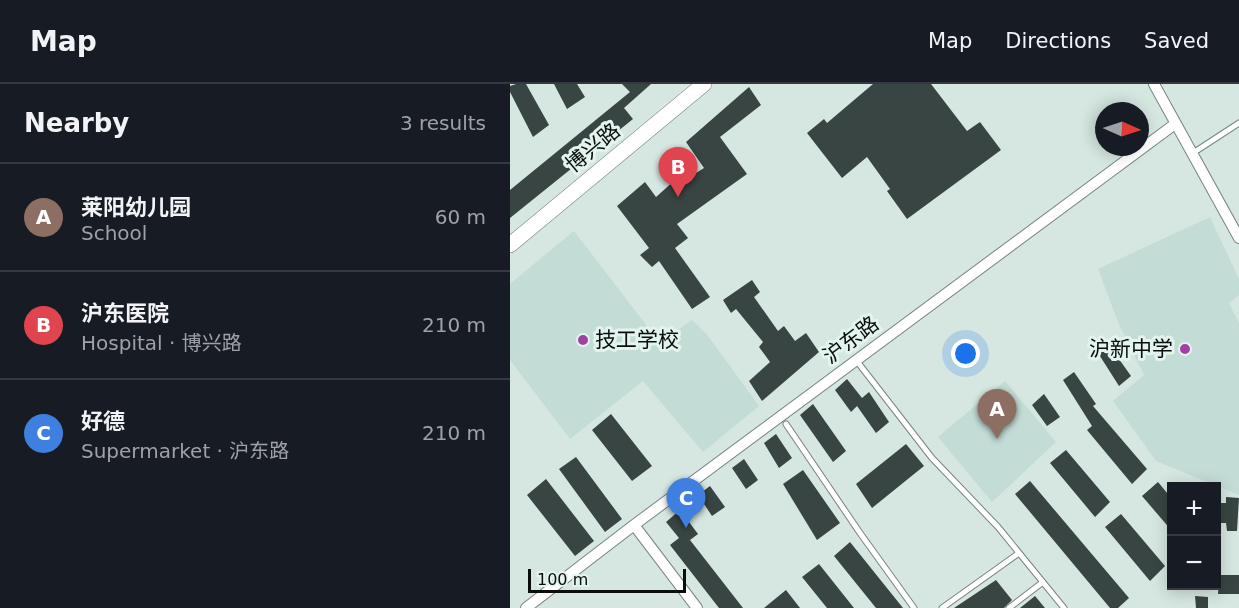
<!DOCTYPE html>
<html lang="en">
<head>
<meta charset="utf-8">
<style>
  :root { --surface:#171b24; --page:#242831; --text:#f1f3f6; --muted:#9ea1a6; --line:#363941; --accent:#1a73e8 }
  body { margin:0; font-family:"DejaVu Sans","Noto Sans SC",sans-serif; background:var(--page); color:var(--text) }
  .controls { position:absolute; right:18px; bottom:18px; display:grid; overflow:hidden; border-radius:0px; box-shadow:0 3px 15px #0003 }
  .controls button { width:54px; height:54px; display:grid; place-items:center; padding:0; border:0; border-bottom:2px solid var(--line); background:var(--surface); color:var(--text); font:30px sans-serif }
  .compass { position:absolute; left:585px; top:18px; width:54px; height:54px; border-radius:50%; background:var(--surface); box-shadow:0 3px 15px #0003; rotate:93deg }
  .scale { position:absolute; left:18px; bottom:15px; width:158px; box-sizing:border-box; padding-left:6px; border:3px solid #090e0d; border-top:0; font-size:16px; line-height:21px; white-space:nowrap; color:#090e0d; -webkit-text-stroke:4px #e3f3ee; paint-order:stroke }
  .you { position:absolute; left:456px; top:270px; width:21px; height:21px; margin:-15px; border:4px solid #fff; border-radius:50%; background:#1a73e8; box-shadow:0 0 0 9px #1a73e833 }
  .badge { display:grid; place-items:center; width:39px; height:39px; border-radius:50%; background:var(--accent); color:#fff; font-size:20px; font-weight:700 }
  .pin { position:absolute; translate:-50% -50px; filter:drop-shadow(0 2px 3px #0008) }
  .pin::after { content:''; position:absolute; top:32px; width:21px; height:18px; background:inherit; clip-path:polygon(0 0,100% 0,50% 100%) }
  .list { margin:0; padding:0; list-style:none }
  h2 { display:flex; justify-content:space-between; align-items:center; height:78px; margin:0; padding:0 24px; font-size:26px }
  h2 small { font-size:20px; font-weight:400; color:var(--muted) }
  .list li { display:grid; grid-template-columns:39px 1fr auto; gap:18px; align-items:center; box-sizing:border-box; height:108px; padding:0 24px; border-top:2px solid var(--line) }
  .list b { display:block; font-size:22px; white-space:nowrap }
  .list p { margin:0; font-size:20px; white-space:nowrap; color:var(--muted) }
  .list em { font-size:20px; font-style:normal; color:var(--muted) }
  .map { position:relative; flex:none; width:729px; height:524px; overflow:hidden }
  header { display:flex; align-items:center; gap:36px; box-sizing:border-box; height:84px; padding:0 30px; background:var(--surface); border-bottom:2px solid var(--line) }
  header strong { font-size:28px }
  nav { display:flex; gap:33px; margin-inline-start:auto; font-size:21px }
  main { display:flex }
  aside { flex:1; background:var(--surface) }
  .map>svg:first-child { display:block }
  .built { fill:#c4dcd6 }
  .building { fill:#384542 }
  .lines { fill:none; stroke-linecap:round; stroke-linejoin:round }
  .lane-casing { stroke:#778581; stroke-width:7 }
  .street-casing { stroke:#778581; stroke-width:12 }
  .secondary-casing { stroke:#778581; stroke-width:16 }
  .lane { stroke:#fff; stroke-width:5 }
  .street { stroke:#fff; stroke-width:10 }
  .secondary { stroke:#fff; stroke-width:15 }
  .poi-dot { fill:#a23fa5; stroke:#e3f3ee; stroke-width:2 }
  .labels { text-anchor:middle; stroke-width:6; stroke-linejoin:round; paint-order:stroke }
  .street-label { font-size:21px; fill:#090e0d; stroke:#e3f3ee }
  .poi-label { font-size:21px; fill:#090e0d; stroke:#e3f3ee; text-anchor:start }
</style>
</head>
<body>
<header>
<strong>Map</strong>
<nav><a>Map</a><a>Directions</a><a>Saved</a></nav>
</header>
<main>
<aside>
<h2>Nearby<small>3 results</small></h2>
<ul class="list">
<li><span class="badge" style="background:#8d6e63">A</span><div><b>莱阳幼儿园</b><p>School</p></div><em>60 m</em></li>
<li><span class="badge" style="background:#e0444e">B</span><div><b>沪东医院</b><p>Hospital · 博兴路</p></div><em>210 m</em></li>
<li><span class="badge" style="background:#3f7fe0">C</span><div><b>好德</b><p>Supermarket · 沪东路</p></div><em>210 m</em></li>
</ul>
</aside>
<div class="map">
<svg width="729" height="524" viewBox="0 0 729 524">
  <rect width="100%" height="100%" fill="#d6e6e1"/>
  <path class="built" d="M700 133 729 195V211L719 219 729 239V411L646 377 603 317 634 291 608 238 588 185Z
    M64 147 150 259 182 236 198 252 249 322 193 368 133 297 60 355 0 276V200Z
    M495 297 546 358 482 418 428 353Z"/>
  <path class="building" d="M6 0H16L39 41 23 53 0 8V2Z
    M44 0H67L75 13 57 25Z
    M112 0H141L114 24 123 35 0 134V106L120 8Z
    M363 0H421L457 47 470 38 491 66 397 135 377 107 380 105 357 73 332 94 297 49 314 35 317 39Z
    M239 3 251 21 210 53 237 90 167 140 178 154 165 164 200 213 182 225 149 177 142 183 130 171 139 164 107 122 135 98 146 113 174 88 178 94 194 84 176 58Z
    M242 196 250 208 244 213 268 247 274 242 285 257 296 249 309 268 252 317 239 297 260 278 249 263 253 258 226 225 221 229 213 216Z
    M599 261 621 292 609 302 588 269Z
    M564 288 586 320 583 322 637 385 622 400 577 346 582 342 553 296Z
    M337 295 352 314 359 308 379 338 366 349 347 322 341 328 325 306Z
    M534 310 550 333 537 342 522 321Z
    M303 320 336 367 323 378 290 331Z
    M101 330 142 382 122 397 82 346Z
    M266 350 282 374 269 384 254 359Z
    M396 360 414 382 362 424 346 400Z
    M556 366 600 418 585 433 540 379Z
    M66 373 112 435 95 448 49 385Z
    M234 375 248 396 236 405 222 384Z
    M293 386 330 439 307 456 273 400Z
    M36 395 84 457 65 472 17 411Z
    M520 397 619 514 608 524H600L505 410Z
    M648 398 662 415V447L632 412Z
    M200 402 215 423 202 432 188 411Z
    M716 413 729 414 727 447H717L716 439H706V419H716Z
    M170 426 188 450 180 456 233 524H209L160 461 169 454 156 438Z
    M611 430 655 482 640 497 595 443Z
    M340 458 393 524H366L324 472Z
    M309 480 344 524H317L292 493Z
    M709 491H729V510H708Z
    M486 496 502 516 494 524H444Z
    M276 506 290 524H254Z
    M525 512 535 524H510Z
    M685 512 698 513V524H686Z"/>
  <g class="lines">
    <g class="lane-casing">
      <path id="lane" d="M683 69 729 39
        M346 276 422 374 488 443 554 524
        M276 340 350 449 404 524
        M432 524 509 469
        M499 524 533 498"/>
    </g>
    <g class="street-casing">
      <path id="street" d="M644 0 729 154
        M124 441 187 524
        M16 524 124 441 665 40"/>
    </g>
    <g class="secondary-casing">
      <path id="secondary" d="M0 161 194 0"/>
    </g>
    <use href="#lane" class="lane"/>
    <use href="#street" class="street"/>
    <use href="#secondary" class="secondary"/>
  </g>
  <g class="poi-dot">
    <circle cx="73" cy="256" r="6"/>
    <circle cx="675" cy="265" r="6"/>
  </g>
  <g class="labels">
    <g class="street-label">
      <text transform="translate(83 64) rotate(-40)" y="7">博兴路</text>
      <text transform="translate(341 256) rotate(-37)" y="7">沪东路</text>
    </g>
    <g class="poi-label">
      <text x="85" y="263">技工学校</text>
      <text x="663" y="272" text-anchor="end">沪新中学</text>
    </g>
  </g>
</svg>
<div class="controls">
<button>+</button>
<button>−</button>
</div>
<svg class="compass" viewBox="-18 -18 36 36"><path d="M0-13l5 13h-10z" fill="#e53935"/><path d="M0 13l5-13h-10z" fill="#9ea1a6"/></svg>
<div class="scale">100 m</div>
<div class="you"></div>
<div class="pin badge" style="left:487px;top:355px;background:#8d6e63">A</div>
<div class="pin badge" style="left:168px;top:113px;background:#e0444e">B</div>
<div class="pin badge" style="left:176px;top:444px;background:#3f7fe0">C</div>
</div>
</main>
</body>
</html>
